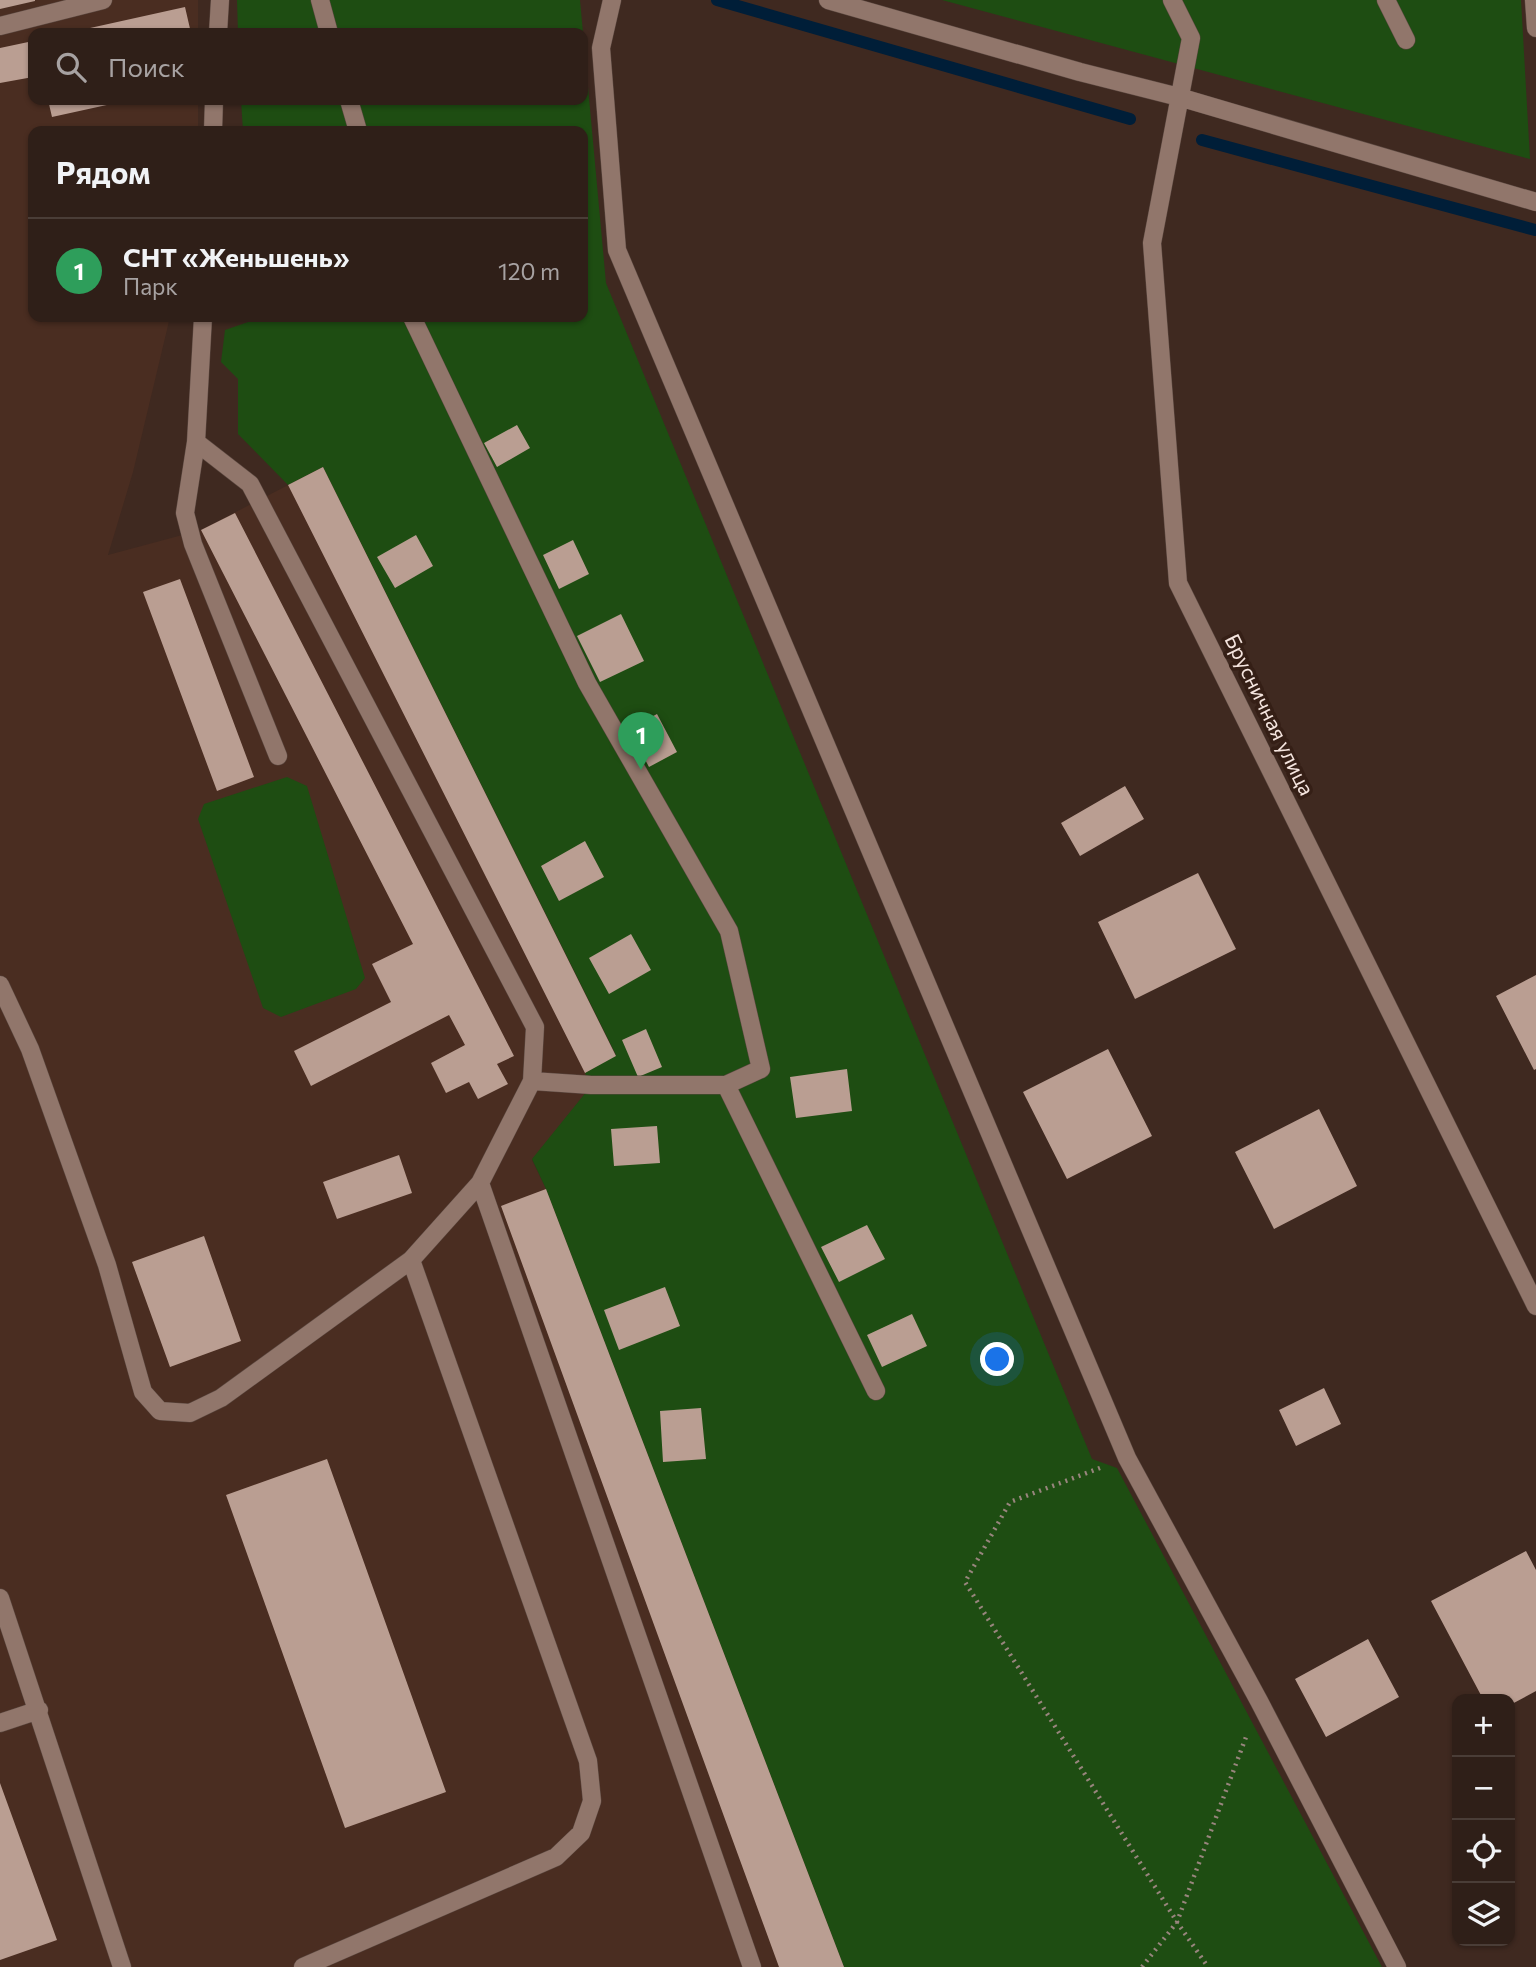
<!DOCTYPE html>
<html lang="ru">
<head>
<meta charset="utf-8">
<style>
  :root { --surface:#2f1f18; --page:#3b2c25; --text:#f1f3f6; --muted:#a7a2a2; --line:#4a3d37; --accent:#d93025 }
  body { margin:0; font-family:Commissioner,sans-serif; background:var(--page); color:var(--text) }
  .controls { position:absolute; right:21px; bottom:21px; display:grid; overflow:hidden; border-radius:14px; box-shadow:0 2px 5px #0004 }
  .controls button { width:63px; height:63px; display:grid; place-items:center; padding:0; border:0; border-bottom:2px solid var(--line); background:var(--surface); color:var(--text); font:35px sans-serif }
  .you { position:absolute; left:998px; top:1360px; width:24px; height:24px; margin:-18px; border:5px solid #fff; border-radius:50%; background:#1a73e8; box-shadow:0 0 0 10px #1a73e833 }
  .badge { display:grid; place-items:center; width:46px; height:46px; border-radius:50%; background:var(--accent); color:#fff; font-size:23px; font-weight:700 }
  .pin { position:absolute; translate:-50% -58px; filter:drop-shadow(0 2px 4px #0008) }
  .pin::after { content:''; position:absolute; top:37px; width:24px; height:21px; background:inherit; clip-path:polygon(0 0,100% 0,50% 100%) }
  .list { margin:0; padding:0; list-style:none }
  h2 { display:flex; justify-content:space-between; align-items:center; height:91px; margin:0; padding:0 28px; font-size:30px }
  h2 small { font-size:23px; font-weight:400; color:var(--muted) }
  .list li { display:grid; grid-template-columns:46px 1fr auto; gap:21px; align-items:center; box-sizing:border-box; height:105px; padding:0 28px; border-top:2px solid var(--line) }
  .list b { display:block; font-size:26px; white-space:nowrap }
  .list p { margin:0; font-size:23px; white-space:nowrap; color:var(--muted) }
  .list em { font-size:23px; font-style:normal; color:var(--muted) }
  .icon { flex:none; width:38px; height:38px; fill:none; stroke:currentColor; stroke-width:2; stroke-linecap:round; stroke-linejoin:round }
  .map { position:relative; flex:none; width:1536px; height:1967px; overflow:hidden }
  .search { position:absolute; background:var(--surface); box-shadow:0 2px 5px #0004; left:28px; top:28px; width:560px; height:77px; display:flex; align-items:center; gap:18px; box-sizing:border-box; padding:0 24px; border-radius:14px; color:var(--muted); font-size:26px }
  .panel { position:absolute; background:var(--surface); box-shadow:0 2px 5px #0004; left:28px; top:126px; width:560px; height:196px; border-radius:14px }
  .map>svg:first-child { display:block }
  .built { fill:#4a2d21 }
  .green { fill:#1e4d12 }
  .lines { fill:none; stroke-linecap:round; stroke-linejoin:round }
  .stream { stroke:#001e38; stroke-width:12 }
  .building { fill:#ba9e92 }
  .minor-casing { stroke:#5b4840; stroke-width:19 }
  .path { stroke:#98857d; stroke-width:4.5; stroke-dasharray:2 5; stroke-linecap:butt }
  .minor { stroke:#91766b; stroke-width:18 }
  .labels { text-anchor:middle; stroke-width:7; stroke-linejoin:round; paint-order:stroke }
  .street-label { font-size:21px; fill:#f5e5df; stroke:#351f16 }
</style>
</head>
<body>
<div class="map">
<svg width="1536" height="1967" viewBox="0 0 1536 1967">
  <rect width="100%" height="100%" fill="#3f2920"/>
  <path class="built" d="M0 0H198V33H33V100H198V131H33V317H170L133 472 108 555 201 530 323 467 616 1056 532 1160 546 1189 844 1967H0Z"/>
  <path class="green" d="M237 0H580L606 283 1092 1459 1117 1468 1382 1967H844L546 1189 532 1159 591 1086 585 1073 616 1055 323 467 288 485 238 434V379L221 362 225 330 251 321V317H583V131H243L241 100H583V33H238Z
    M942 0H1521L1530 159Z
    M287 777 307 786 365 978 356 989 281 1017 263 1008 198 819 204 804Z"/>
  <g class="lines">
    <path class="stream" d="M717 0 1130 119
      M1202 140 1535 230"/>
  </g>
  <path class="building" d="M0 0H35V1L0 9Z
    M185 7 191 33H72V32Z
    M33 41V77L0 83V48Z
    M48 100H125V101L52 117Z
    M517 425 530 448 497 467 484 443Z
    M323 467 616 1056 585 1073 288 485Z
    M235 513 514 1056 497 1064 508 1084 478 1099 469 1082 446 1093 431 1063 465 1045 449 1015 311 1086 294 1051 391 1002 372 964 413 944 201 530Z
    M416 535 433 566 395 588 377 557Z
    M573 540 589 574 559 589 543 555Z
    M180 579 254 777 217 791 143 592Z
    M621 614 644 661 600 682 577 636Z
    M657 714 677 752 649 767 629 729Z
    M1125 786 1144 819 1080 856 1061 823Z
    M585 841 604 877 559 901 541 866Z
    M1198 873 1236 949 1135 999 1098 922Z
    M631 934 651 970 609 994 589 958Z
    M1536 975V1069L1534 1070 1496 996Z
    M646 1029 662 1067 638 1077 622 1040Z
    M1108 1049 1152 1136 1067 1179 1023 1092Z
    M847 1069 852 1111 796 1118 790 1077Z
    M1319 1109 1357 1186 1274 1229 1235 1152Z
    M657 1126 660 1163 614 1166 611 1129Z
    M399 1155 412 1193 337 1219 323 1182Z
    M546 1189 651 1463 844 1967H779L501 1206Z
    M867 1225 885 1259 839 1282 821 1247Z
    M204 1236 241 1341 170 1367 132 1262Z
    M665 1287 680 1326 619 1350 604 1310Z
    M912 1314 927 1346 882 1367 867 1335Z
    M1324 1388 1341 1424 1296 1446 1279 1410Z
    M701 1408 706 1459 663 1462 660 1411Z
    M327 1459 446 1792 345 1828 226 1495Z
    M1526 1551 1536 1570V1691L1510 1705V1699H1483L1431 1601Z
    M1368 1639 1399 1697 1326 1737 1295 1679Z
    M0 1783 57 1940 0 1960Z"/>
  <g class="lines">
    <g class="minor-casing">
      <path id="minor" d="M320 0 329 33
        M612 0 601 48 617 250 1127 1458 1259 1701 1397 1967
        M828 0 1080 72 1179 97 1536 202
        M1172 0 1191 38 1152 243 1178 583 1536 1306
        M1386 0 1406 40
        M1534 0 1536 28
        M0 26 103 0
        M218 33 220 0
        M349 100 358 131
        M213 131 214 100
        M203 317 196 442 250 484 535 1027 532 1081 480 1183 752 1967
        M412 317 587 683 729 931 761 1069 726 1085H591L532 1081
        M196 442 185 513 193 544 278 756
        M0 985 30 1049 107 1265 143 1392 160 1411 190 1413 221 1398 411 1260 480 1183
        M726 1085 876 1391
        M0 1598 122 1967
        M0 1723 39 1710
        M303 1967 556 1857 581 1833 592 1801 588 1761 411 1260"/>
    </g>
    <path class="path" d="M1100 1468 1010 1502 965 1582 1177 1922 1208 1967
      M1142 1967 1177 1922 1246 1737"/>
    <use href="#minor" class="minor"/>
  </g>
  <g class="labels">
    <g class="street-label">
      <text transform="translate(1269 715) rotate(64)" y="7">Брусничная улица</text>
    </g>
  </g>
</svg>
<div class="controls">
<button>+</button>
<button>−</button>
<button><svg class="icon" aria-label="locate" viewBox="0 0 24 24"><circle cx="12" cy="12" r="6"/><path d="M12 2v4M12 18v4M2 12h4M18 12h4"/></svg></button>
<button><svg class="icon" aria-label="layers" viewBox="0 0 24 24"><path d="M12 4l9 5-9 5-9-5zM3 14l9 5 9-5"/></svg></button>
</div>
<div class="you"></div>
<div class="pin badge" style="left:641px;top:770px;background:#2e9e5b">1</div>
<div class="search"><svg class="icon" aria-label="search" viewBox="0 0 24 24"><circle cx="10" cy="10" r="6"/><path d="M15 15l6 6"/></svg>Поиск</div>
<section class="panel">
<h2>Рядом<small></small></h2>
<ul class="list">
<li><span class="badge" style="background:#2e9e5b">1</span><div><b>СНТ «Женьшень»</b><p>Парк</p></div><em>120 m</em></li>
</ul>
</section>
</div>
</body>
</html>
